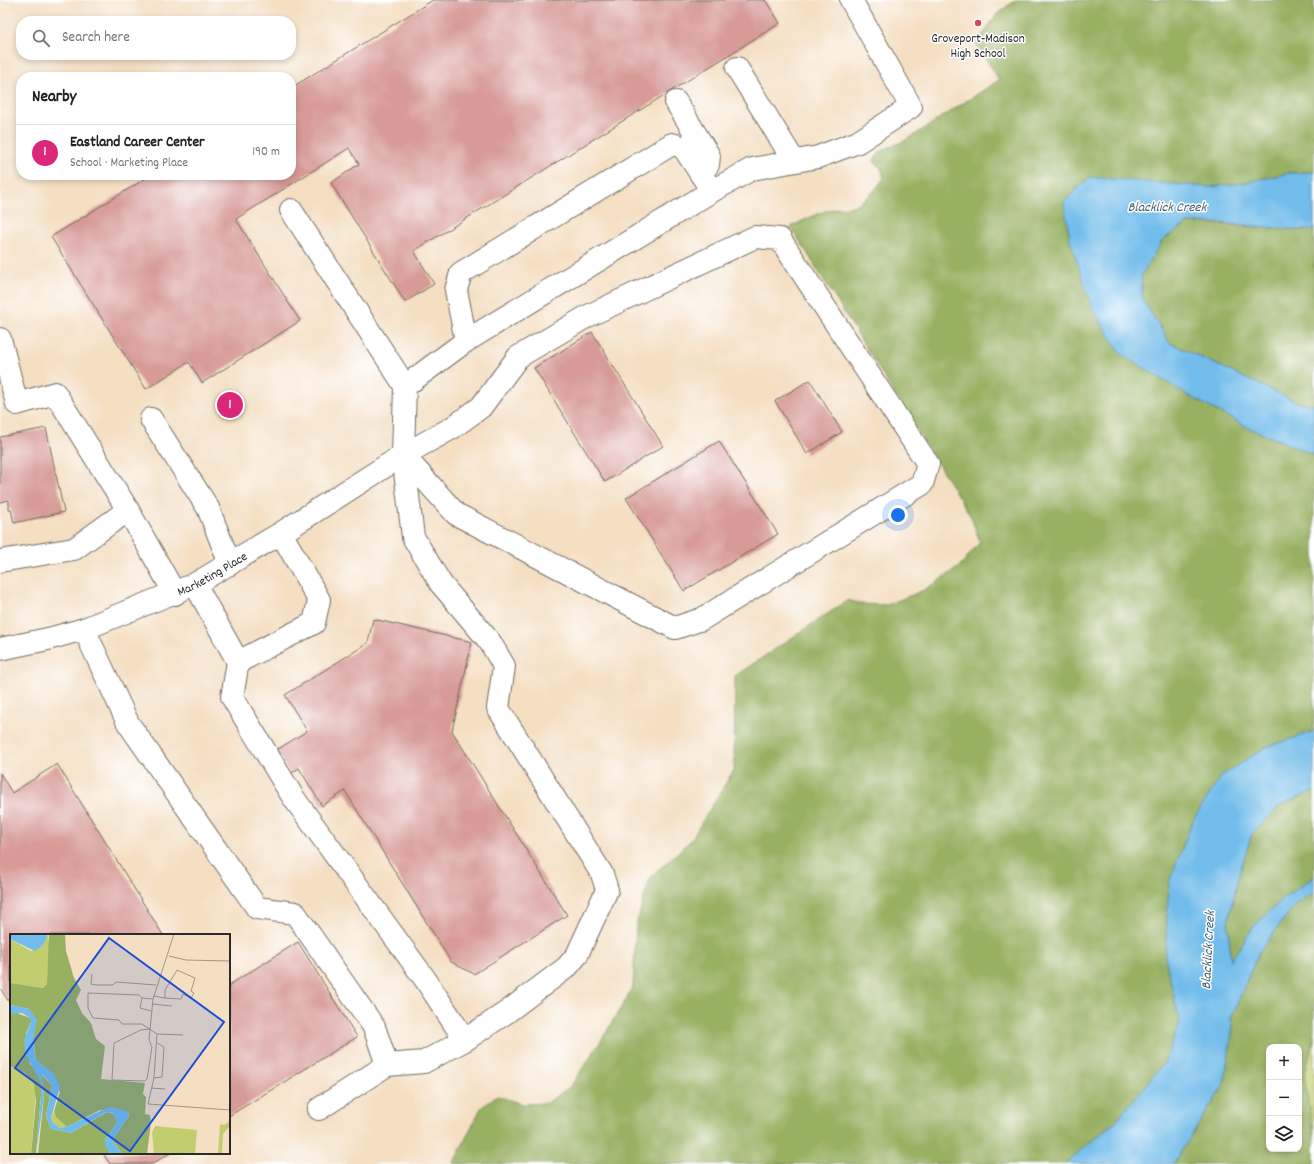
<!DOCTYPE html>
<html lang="en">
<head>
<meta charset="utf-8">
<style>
  :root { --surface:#fff; --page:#f6f6f6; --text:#222; --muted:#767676; --line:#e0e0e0; --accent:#db2777 }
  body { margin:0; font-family:Dekko,sans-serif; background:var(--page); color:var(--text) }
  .controls { position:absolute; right:12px; bottom:12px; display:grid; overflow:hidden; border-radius:8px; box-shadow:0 2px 6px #0003 }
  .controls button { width:36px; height:36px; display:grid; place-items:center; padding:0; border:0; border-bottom:1px solid var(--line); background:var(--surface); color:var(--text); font:20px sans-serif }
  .you { position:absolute; left:898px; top:515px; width:14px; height:14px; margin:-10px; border:3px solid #fff; border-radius:50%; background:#1a73e8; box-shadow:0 0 0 6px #1a73e833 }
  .badge { display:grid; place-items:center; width:26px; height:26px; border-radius:50%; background:var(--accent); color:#fff; font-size:13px; font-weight:700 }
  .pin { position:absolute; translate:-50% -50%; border:2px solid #fff; box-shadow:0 1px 4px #0006 }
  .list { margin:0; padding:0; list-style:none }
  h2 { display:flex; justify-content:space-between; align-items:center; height:52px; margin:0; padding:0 16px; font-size:17px }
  h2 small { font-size:13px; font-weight:400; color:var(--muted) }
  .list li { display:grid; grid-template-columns:26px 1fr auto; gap:12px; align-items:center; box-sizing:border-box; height:56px; padding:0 16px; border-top:1px solid var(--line) }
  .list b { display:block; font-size:15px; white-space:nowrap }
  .list p { margin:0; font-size:13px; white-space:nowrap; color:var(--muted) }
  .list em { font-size:13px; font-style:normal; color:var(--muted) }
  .icon { flex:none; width:22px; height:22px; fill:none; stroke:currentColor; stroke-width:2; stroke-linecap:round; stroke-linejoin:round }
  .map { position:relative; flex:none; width:1314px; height:1164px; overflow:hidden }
  .search { position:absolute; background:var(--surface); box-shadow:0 2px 6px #0003; left:16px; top:16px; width:280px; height:44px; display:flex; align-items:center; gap:10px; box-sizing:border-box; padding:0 14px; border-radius:16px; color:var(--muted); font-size:15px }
  .panel { position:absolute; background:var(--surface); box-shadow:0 2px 6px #0003; left:16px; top:72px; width:280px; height:108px; border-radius:16px }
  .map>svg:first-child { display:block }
  .green { fill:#c1cd6f; stroke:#767c4d }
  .forest { fill:#98b062; stroke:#626e46; fill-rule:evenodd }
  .water { fill:#71bcea; stroke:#4e748a }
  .building { fill:#d79a96 }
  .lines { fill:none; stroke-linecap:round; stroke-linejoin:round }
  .minor-casing { stroke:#716a60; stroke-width:24 }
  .minor { stroke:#fff; stroke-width:22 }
  .poi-dot { fill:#d1495b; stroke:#fff; stroke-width:1.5 }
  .labels { text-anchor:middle; stroke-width:3; stroke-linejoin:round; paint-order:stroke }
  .poi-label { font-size:13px; fill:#2b2b2b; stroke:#fff }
  .street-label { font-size:13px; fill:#2b2b2b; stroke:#fff }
  .water-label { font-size:14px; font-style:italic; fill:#445e6e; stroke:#fff }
  .inset-road { fill:none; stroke:#a49786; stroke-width:1 }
  .view { fill:#1d4ed8; fill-opacity:0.15; stroke:#1d4ed8; stroke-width:2 }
  .inset-edge { fill:none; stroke:#2b2b2b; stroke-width:2 }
</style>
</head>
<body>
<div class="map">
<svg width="1314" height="1164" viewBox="0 0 1314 1164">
  <rect width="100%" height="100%" fill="#fff"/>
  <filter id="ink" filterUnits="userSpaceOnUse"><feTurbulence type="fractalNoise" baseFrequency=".025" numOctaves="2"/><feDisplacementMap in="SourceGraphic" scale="8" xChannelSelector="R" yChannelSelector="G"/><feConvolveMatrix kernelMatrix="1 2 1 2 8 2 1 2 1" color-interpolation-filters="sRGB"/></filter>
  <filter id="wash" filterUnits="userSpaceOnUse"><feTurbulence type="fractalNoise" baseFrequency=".012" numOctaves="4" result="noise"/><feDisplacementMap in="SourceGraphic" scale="16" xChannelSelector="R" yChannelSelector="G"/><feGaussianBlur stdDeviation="0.9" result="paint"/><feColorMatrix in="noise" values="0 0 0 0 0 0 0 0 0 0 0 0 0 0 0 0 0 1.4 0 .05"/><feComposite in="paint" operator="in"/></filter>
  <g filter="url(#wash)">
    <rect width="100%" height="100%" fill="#f4dfc3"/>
    <path class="green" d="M1314 1037V1137L1304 1077Z"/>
    <path class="forest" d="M1015 0H1314V172L1289 173 1243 183 1210 187 1157 183 1077 188 1187 395 1249 428 1314 455V731L1264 748 1165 957 1180 1023 1164 1063 1113 1124 1064 1164H453L481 1108 492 1099 498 1096 522 1104 547 1103 571 1086 601 1041 633 987 636 925 650 878 691 840 734 770 735 676 848 600 861 604 887 605 924 590 958 568 980 542 971 517 791 227C805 219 820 212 836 208 841 207 847 208 852 206 865 202 877 188 884 178L881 168 873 161 881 151 908 139 999 80 977 44 997 14Z
      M1188 223C1230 223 1272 231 1314 230V404L1299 403 1170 343 1143 300 1141 276 1163 240Z
      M1314 791V877L1285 897 1254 926 1231 961 1228 922 1238 878 1252 834 1281 805Z
      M1314 892V1037L1304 1077 1314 1137V1164H1173L1224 1085 1233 1026 1231 1018 1259 952 1295 905ZM1269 1047H1299V1149H1269Z"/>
    <path class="water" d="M1314 172V230H1300L1219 223H1188L1163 240 1141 276 1143 300 1170 343 1299 403 1314 404V455L1249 428 1187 395 1120 353 1092 307 1070 240 1064 202 1090 177 1210 187 1243 183 1289 173Z
      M1314 731V791L1281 805 1252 834 1238 878 1228 922 1231 960 1254 926 1285 897 1314 877V892L1295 905 1259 952 1231 1018 1233 1026 1224 1085 1173 1164H1064L1113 1124 1164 1063 1180 1023 1165 957 1169 882 1193 820 1222 775 1264 748Z"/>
    <g id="blocks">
      <path class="building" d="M433 0H765L780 23 414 251 434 284 405 302 331 183 359 164 349 148 236 219 300 321 202 383 189 362 146 389 51 237 151 175H291V88Z
        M592 332 663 446 605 482 534 368Z
        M810 380 842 432 807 454 775 401Z
        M46 428 64 512 14 523 11 509H9V500L0 502V437Z
        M719 441 778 534 684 591 626 498Z
        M373 619 472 642 452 731 567 915 474 974 451 962 345 791 322 806 299 768 290 774 275 751 307 731 285 695 368 643Z
        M57 764 163 935H11V1005L0 988V773L12 793Z
        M298 942 357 1037 229 1116V985Z
        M103 1153H170L152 1164H110Z"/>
    </g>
  </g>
  <g filter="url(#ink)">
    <use href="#blocks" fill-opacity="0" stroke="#716a60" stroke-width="1"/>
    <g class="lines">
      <g class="minor-casing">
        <g id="minor">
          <path d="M737 68 794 161"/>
          <path d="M676 102 709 156 708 165 701 174"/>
          <path d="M291 210 405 386"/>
          <path d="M0 339 17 404 55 393 128 510 175 594"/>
          <path d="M466 341 456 290 461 273 672 144 683 147 712 191"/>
          <path d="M151 419 208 508 230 564"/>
          <path d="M0 561 74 549 128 510"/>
          <path d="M195 584 238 662 232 697 293 797 425 979 465 1040 507 1012 567 967 577 955 607 890 602 874 498 708 504 666 490 642 441 584 413 537 403 455 405 386 466 341 712 191 752 169 818 157 858 142 911 107 851 0"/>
          <path d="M84 629 128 723 257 908 295 913 374 1027 387 1065 319 1109"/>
          <path id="s1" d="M0 649 48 639 84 629 195 584 281 533 403 455 452 428 481 407 518 357 586 317 755 237 780 239 928 464 922 484 702 619 675 628 456 514 403 455"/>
          <path d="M238 662 314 623 319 600 281 533"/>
          <path d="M387 1065 424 1062 465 1040"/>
        </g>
      </g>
      <use href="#minor" class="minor"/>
    </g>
  </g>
  <circle class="poi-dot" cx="978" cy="23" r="4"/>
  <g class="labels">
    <g class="poi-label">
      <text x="978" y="42">Groveport-Madison<tspan x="978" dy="15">High School</tspan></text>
    </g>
    <g class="street-label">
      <text dy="5" stroke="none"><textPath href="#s1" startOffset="226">Marketing Place</textPath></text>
    </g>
    <g class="water-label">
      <text x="1167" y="211">Blacklick Creek</text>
      <text transform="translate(1207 950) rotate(-87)" y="5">Blacklick Creek</text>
    </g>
  </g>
  <g transform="translate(10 934)">
    <rect width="220" height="220" fill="#f4dfc3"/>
    <path d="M37 0 40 11 37 50 33 54 0 49V5L21 17 32 12ZM0 132 15 139 24 150 26 157 21 220H0ZM44 177 46 183 57 193 49 194 43 189 41 184ZM220 187V192L213 200 212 220H208L210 190 214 191ZM145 192 187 196 185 220H144L142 199Z" fill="#c1cd6f"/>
    <path d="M39 0H55L56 17 64 44 71 56 66 66 72 79 81 89 86 105 95 112 91 145 135 149 133 160 136 163 135 180 140 181 141 188 137 220H112L102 206 119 182 118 178 90 176 57 193 46 183 44 177 50 158 36 134 26 126 19 75 0 71V49L33 54 37 50ZM4 78 20 84 21 88 16 99 20 130 26 136 32 150 26 220H21L26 167 24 150 15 139 0 132V80ZM31 140 42 151 36 182 41 195 61 199 97 178 105 180 107 189 95 205 100 220H28L34 161Z" fill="#98b062"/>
    <path d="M0 0H37V3L32 12 25 17 0 5ZM0 71 19 75 27 86 23 107 26 126 44 140 50 152 41 184 43 189 49 194 56 193 99 173 114 176 118 178 119 182 102 206 112 220H100L95 211V205L107 189 103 179 96 178 61 199 41 195 36 182 42 151 32 140 34 161 26 220 32 150 16 121 14 106 21 88 20 84 12 79 0 80Z" fill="#71bcea"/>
    <path class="inset-road" d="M159 22 176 26 220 27M82 40 81 50 86 51H103L106 48 146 51M143 62 155 64 171 65 173 60 181 64 184 59 181 57 185 44 167 36 155 56V64M132 64 130 74 141 77M143 65 132 64 129 61 78 59V74L83 84 109 86 112 90H132L147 100 144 144 138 170 220 176M142 70 162 72M140 95 131 96 104 109 102 146 135 147 137 145 142 113 139 106 143 65 164 0M147 100 173 101M144 144 152 143 154 113 147 109M141 154 155 155"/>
    <path class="view" d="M99 4 214 88 120 217 5 134Z"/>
    <rect width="220" height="220" class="inset-edge"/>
  </g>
</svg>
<div class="controls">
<button>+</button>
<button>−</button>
<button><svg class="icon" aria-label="layers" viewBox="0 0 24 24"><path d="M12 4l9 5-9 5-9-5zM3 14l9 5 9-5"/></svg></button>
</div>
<div class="you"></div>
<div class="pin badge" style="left:230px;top:405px">1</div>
<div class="search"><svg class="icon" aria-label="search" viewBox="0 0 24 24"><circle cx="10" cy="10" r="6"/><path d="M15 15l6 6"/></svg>Search here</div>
<section class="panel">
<h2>Nearby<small></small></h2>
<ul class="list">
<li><span class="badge">1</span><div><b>Eastland Career Center</b><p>School · Marketing Place</p></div><em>190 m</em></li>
</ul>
</section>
</div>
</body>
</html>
